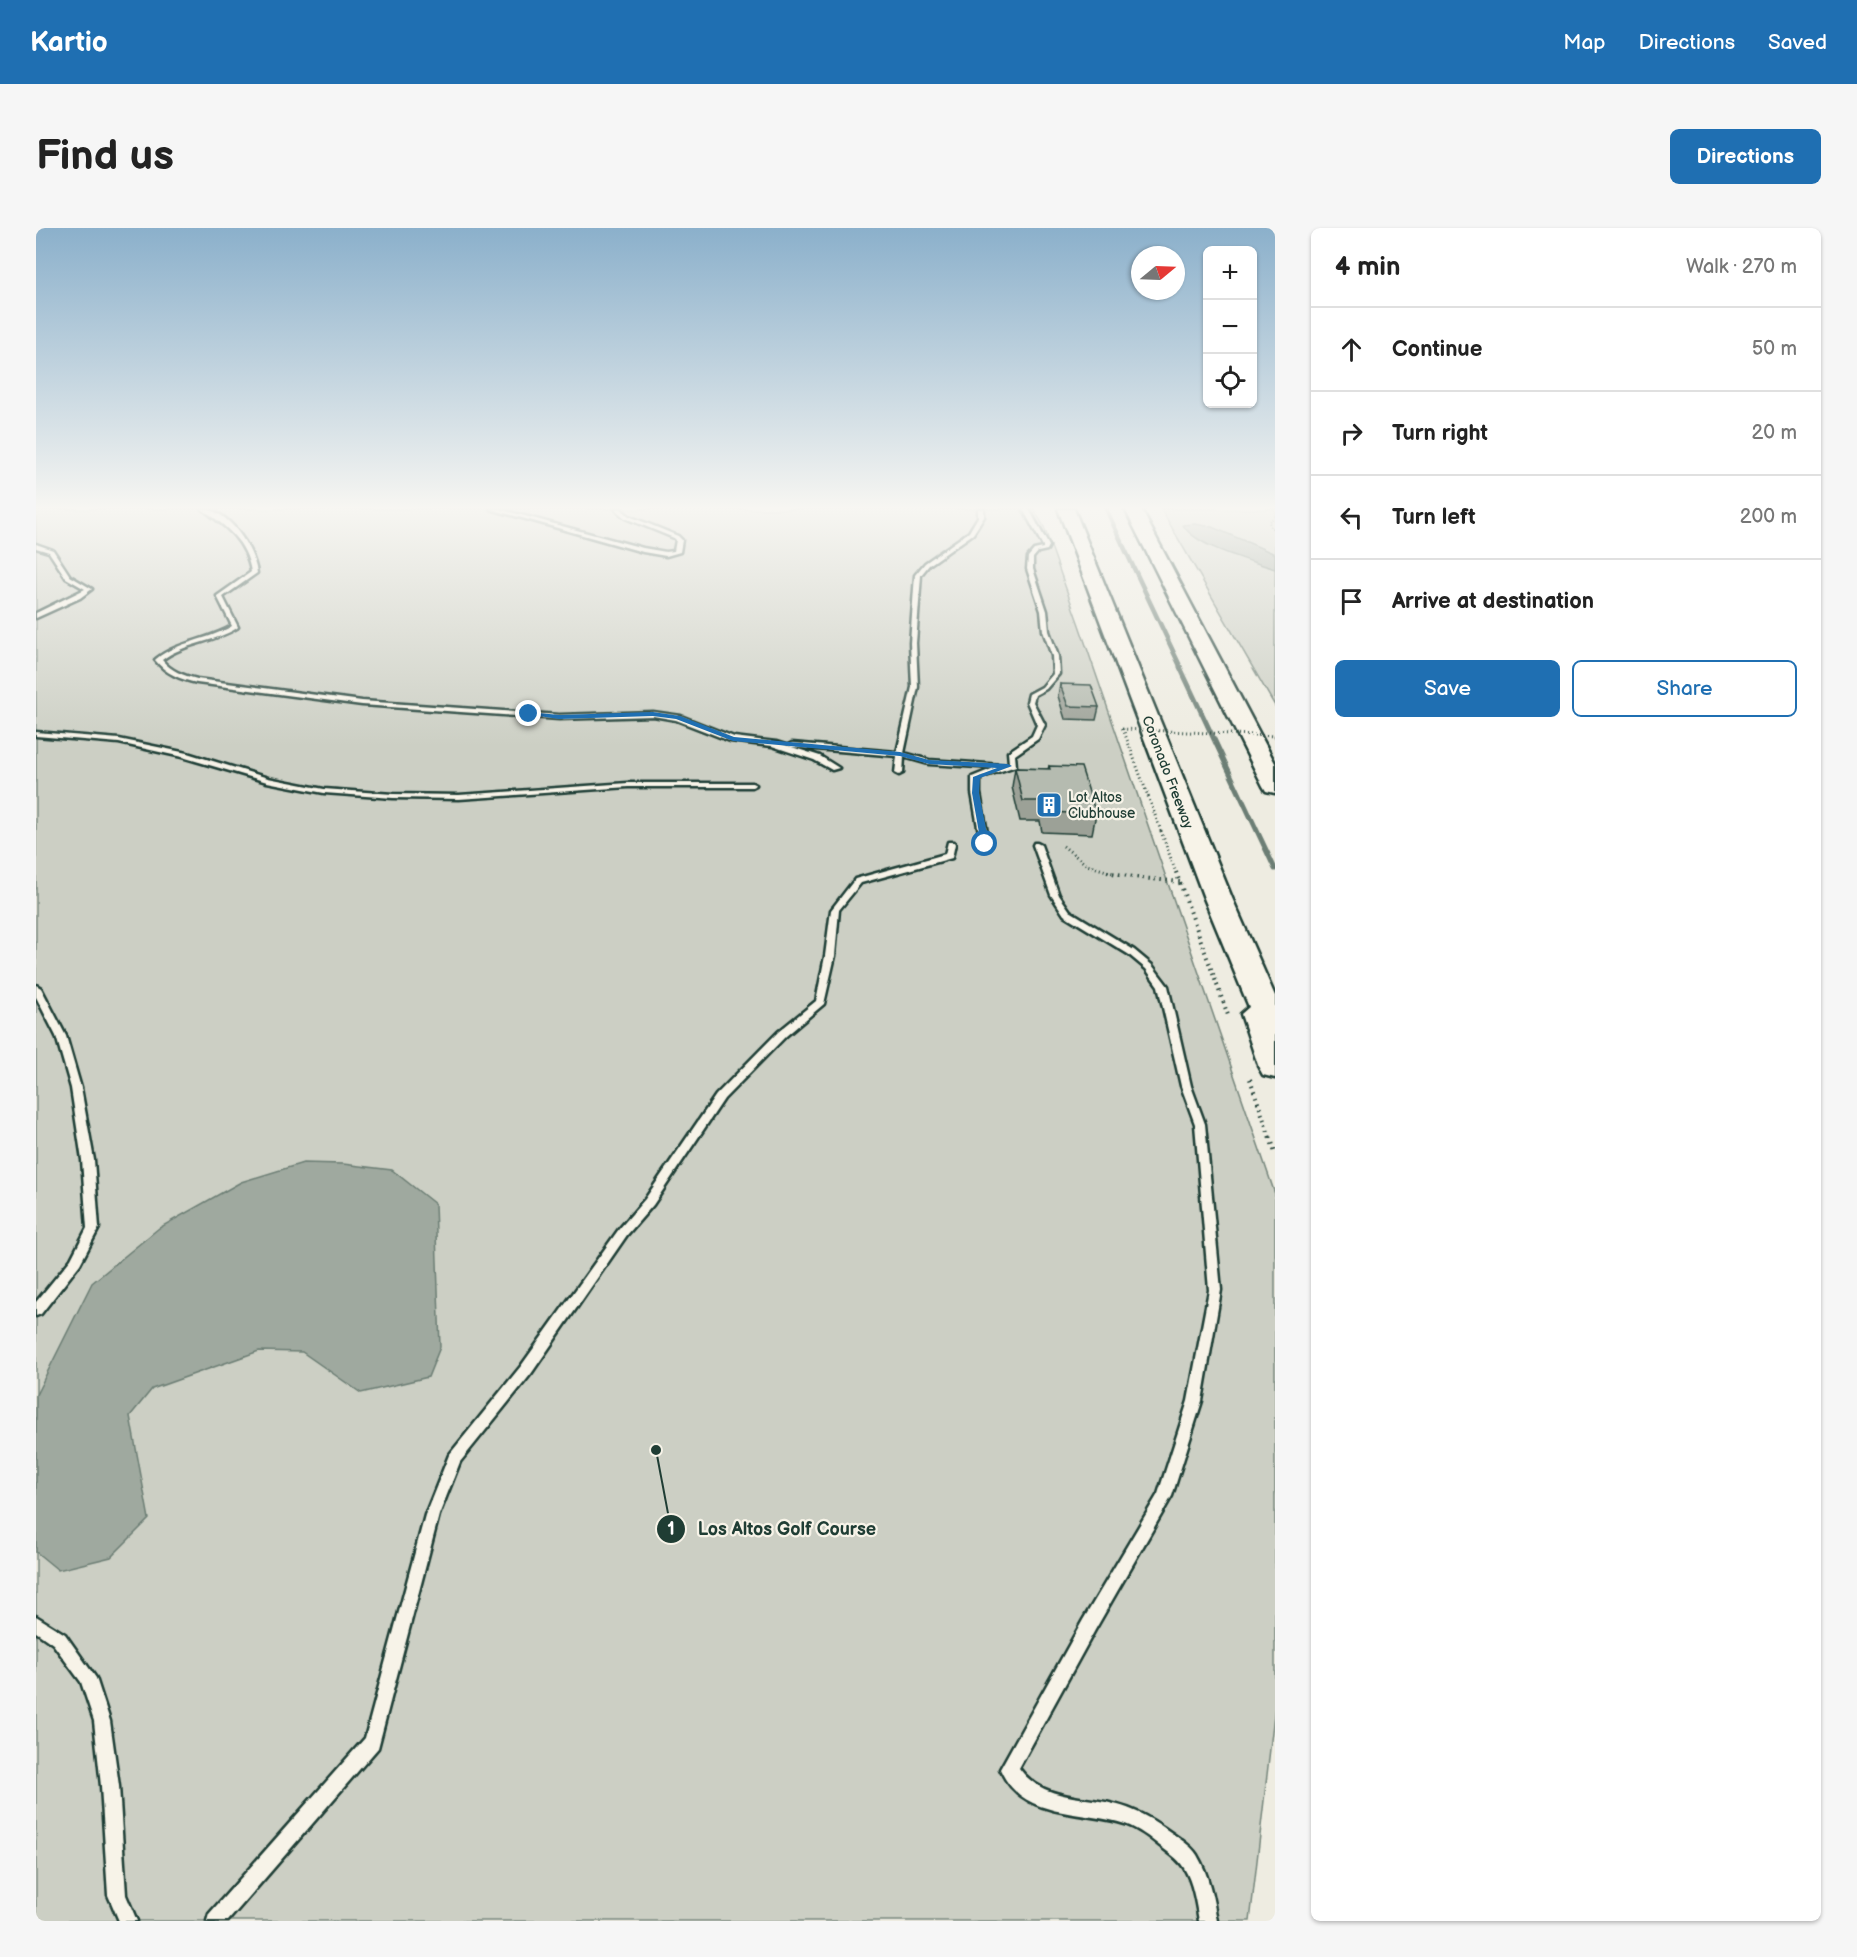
<!DOCTYPE html>
<html lang="en">
<head>
<meta charset="utf-8">
<style>
  :root { --surface:#fff; --page:#f6f6f6; --text:#222; --muted:#767676; --line:#e0e0e0; --accent:#1f6fb2 }
  body { margin:0; font-family:"Balsamiq Sans",sans-serif; background:var(--page); color:var(--text) }
  .controls { position:absolute; right:18px; top:18px; display:grid; overflow:hidden; border-radius:9px; box-shadow:0 2px 4px #0004 }
  .controls button { width:54px; height:54px; display:grid; place-items:center; padding:0; border:0; border-bottom:2px solid var(--line); background:var(--surface); color:var(--text); font:30px sans-serif }
  .compass { position:absolute; left:1095px; top:18px; width:54px; height:54px; border-radius:50%; background:var(--surface); box-shadow:0 2px 4px #0004; rotate:71deg }
  .stop { position:absolute; width:18px; height:18px; margin:-14px; border:4px solid #1f6fb2; border-radius:50%; background:#fff }
  .stop.end { background:#1f6fb2; border-color:#fff; box-shadow:0 2px 6px #0008 }
  .list { margin:0; padding:0; list-style:none }
  h2 { display:flex; justify-content:space-between; align-items:center; height:78px; margin:0; padding:0 24px; font-size:26px }
  h2 small { font-size:20px; font-weight:400; color:var(--muted) }
  .list li { display:grid; grid-template-columns:39px 1fr auto; gap:18px; align-items:center; box-sizing:border-box; height:84px; padding:0 24px; border-top:2px solid var(--line) }
  .list b { display:block; font-size:22px; white-space:nowrap }
  .list em { font-size:20px; font-style:normal; color:var(--muted) }
  .actions { display:flex; gap:12px; padding:18px 24px }
  .actions a { flex:1; padding:14px 0; border:2px solid var(--accent); border-radius:9px; text-align:center; font-size:21px; color:var(--accent) }
  .actions .main { background:var(--accent); color:#fff }
  .icon { flex:none; width:33px; height:33px; fill:none; stroke:currentColor; stroke-width:2; stroke-linecap:round; stroke-linejoin:round }
  .map { position:relative; flex:none; width:1239px; height:1693px; overflow:hidden; border-radius:9px }
  header { display:flex; align-items:center; gap:36px; box-sizing:border-box; height:84px; padding:0 30px; background:var(--accent); color:#fff }
  header strong { font-size:28px }
  nav { display:flex; gap:33px; margin-inline-start:auto; font-size:21px }
  .intro { display:flex; align-items:center; justify-content:space-between; box-sizing:border-box; height:144px; padding:0 36px }
  h1 { margin:0; font-size:42px }
  .button { padding:15px 27px; border-radius:9px; background:var(--accent); color:#fff; font-size:21px; font-weight:700 }
  main { display:flex; gap:36px; padding:0 36px }
  aside { flex:1; background:var(--surface); border-radius:9px; box-shadow:0 2px 4px #0004 }
  .map>svg:first-child { display:block }
  .green { fill:#cccfc4; stroke:#76867c; stroke-width:1.5 }
  .water { fill:#9fa99f; stroke:#6c7e74; stroke-width:1.5 }
  .lines { fill:none; stroke-linecap:round; stroke-linejoin:round }
  .stream-far1 { stroke:#6c7e74; stroke-width:4.5 }
  .stream { stroke:#6c7e74; stroke-width:5 }
  .lane-casing { stroke:#1f3d34; stroke-width:5 }
  .highway-casing { stroke:#1f3d34; stroke-width:5 }
  .path-far3 { stroke:#1f3d34; stroke-width:2; stroke-dasharray:1 2; stroke-linecap:butt }
  .path-far2 { stroke:#1f3d34; stroke-width:3; stroke-dasharray:1 3; stroke-linecap:butt }
  .path-far1 { stroke:#1f3d34; stroke-width:4; stroke-dasharray:1.5 4.5; stroke-linecap:butt }
  .path { stroke:#1f3d34; stroke-width:4.5; stroke-dasharray:1.5 5; stroke-linecap:butt }
  .lane { fill:#f7f3e8; fill-rule:evenodd }
  .highway { fill:#f7f3e8; fill-rule:evenodd }
  .path-bridge { stroke:#1f3d34; stroke-width:3; stroke-dasharray:1 3; stroke-linecap:butt }
  .wall { fill:#9ca197; stroke:#1f3d34; stroke-width:1.5 }
  .building { fill:#b5bbb0; stroke:#1f3d34; stroke-width:1.5 }
  .route { fill:#1f6fb2 }
  .labels { text-anchor:middle; stroke-width:4.5; stroke-linejoin:round; paint-order:stroke }
  .far-street-label { font-size:14px; fill:#1f3d34; stroke:#f7f3e8 }
  .far-poi-label { font-size:14px; fill:#1f3d34; stroke:#f7f3e8; text-anchor:start }
  .leader { fill:none; stroke:#1f3d34; stroke-width:2 }
  .callout-dot { fill:#1f3d34; stroke:#f7f3e8; stroke-width:2 }
  .mark-label { font-size:18px; text-anchor:middle; font-weight:bold; fill:#fff }
  .callout-label { font-size:18px; text-anchor:middle; font-weight:bold; fill:#1f3d34; stroke:#f7f3e8; stroke-width:4.5; stroke-linejoin:round; paint-order:stroke }
</style>
</head>
<body>
<header>
<strong>Kartio</strong>
<nav><a>Map</a><a>Directions</a><a>Saved</a></nav>
</header>
<div class="intro"><h1>Find us</h1><a class="button">Directions</a></div>
<main>
<div class="map">
<svg width="1239" height="1693" viewBox="0 0 1239 1693">
  <rect width="100%" height="100%" fill="#eeece1"/>
  <filter id="ink" filterUnits="userSpaceOnUse"><feTurbulence type="fractalNoise" baseFrequency=".0167" numOctaves="2"/><feDisplacementMap in="SourceGraphic" scale="12" xChannelSelector="R" yChannelSelector="G"/><feConvolveMatrix kernelMatrix="1 2 1 2 8 2 1 2 1" color-interpolation-filters="sRGB"/></filter>
  <g filter="url(#ink)">
    <path class="green" d="M0 281H998L1008 299 1043 397 1239 966V1478L1214 1693H0Z
      M1125 281H1239V478Z"/>
    <path class="water" d="M1159 296 1176 299 1239 326V341C1215 333 1160 319 1147 297Z
      M267 935 307 936 356 942 399 976 404 1119 392 1149 325 1165 266 1124 223 1123 116 1161 94 1188 113 1291 75 1329 22 1342 0 1324V1167L56 1055 123 1000 205 954Z"/>
    <g class="lines">
      <path class="stream-far1" d="M1070 281 1145 440"/>
      <path class="stream" d="M1144 439 1239 641"/>
      <g class="lane-casing">
        <path id="lane" d="M166 281C193 281 218 322 221 345L187 369 202 399 201 400C177 415 148 415 126 432 135 443 147 447 161 451L326 473 523 487 617 484 645 488 698 509 740 514 784 528 803 540 796 542 778 532 736 518 694 513 640 492 617 488 523 491 326 477 161 455C144 451 130 446 119 432L120 431C142 413 171 413 196 398L181 368 215 344C211 314 190 298 166 281Z
          M454 281H463L607 320 630 324 638 323 640 312 638 310 589 290 579 281H585L593 288 642 308 646 312 644 324 630 328 607 324Z
          M942 281H948V289L937 306 893 337 885 347 880 415 882 459 868 525 893 532 967 537 973 535 972 524 996 508 1001 497 991 474 993 466 1006 459 1017 446 1016 428 1007 403 1005 383 991 341 992 329 998 322 1007 320V318L987 281H993L1013 318 1011 322 1002 324 997 330V341L1011 383 1013 403 1022 428 1023 446 1010 461 999 467 997 474 1009 497 1002 511 979 527 980 538 944 550V565L953 616 949 618 945 616 936 565V549L958 540 893 536 868 529 867 545 863 547 859 545 861 528 756 519 752 517 756 515 861 524 876 459 874 415 879 347 889 335 933 304 942 289Z
          M0 316 17 322 34 348 56 361 44 370 0 390V385L49 361 30 350 13 324 0 320Z
          M0 504 83 511 151 525 232 550 288 561 357 566 423 567 592 555H716L720 557 716 559H592L423 571 357 570 288 565 231 554 146 529 83 515 0 508Z
          M912 614H918L919 616 916 630 825 655 803 682 799 728 788 776 750 808 688 871 617 977 591 1007 495 1146 424 1234 403 1287 342 1520 192 1693H171L173 1686 329 1510 389 1287 413 1227 485 1138 583 1001 609 971 680 867 742 804 780 773 789 728 795 682 819 651 909 626Z
          M998 615H1001L1005 617 1023 667 1034 683 1098 722 1116 737 1132 758 1155 858 1169 896 1185 1062 1166 1173 1136 1268 1059 1402 983 1540C1001 1565 1028 1568 1057 1572 1093 1577 1111 1587 1140 1608 1148 1614 1155 1618 1161 1627 1173 1647 1177 1670 1181 1693H1163C1160 1675 1157 1655 1148 1640 1142 1630 1133 1625 1124 1618 1114 1610 1103 1601 1089 1596 1046 1582 986 1592 964 1541L1047 1392 1122 1266 1152 1173 1173 1062 1159 896 1145 858 1122 758 1110 741 1092 726 1028 687 1015 667 997 617Z
          M0 757 5 760 30 808 45 860 58 932 63 1000 44 1036 5 1086 0 1088V1074L35 1031 51 1000 46 932 35 860 20 808 0 769Z
          M0 1388 29 1406 60 1450 74 1493 83 1558 90 1667 101 1693H83L72 1667 65 1558 58 1493 45 1454 17 1416 0 1404Z"/>
      </g>
      <g class="highway-casing">
        <path id="highway" d="M1022 281H1038L1196 670 1239 768V850L1227 847 1223 840 1205 786 1213 779 1168 670Z
          M1089 281H1105L1239 535V565L1230 563 1227 558Z"/>
      </g>
      <path class="path-far3" d="M1239 289 1233 293 1234 299 1239 302"/>
      <path class="path-far2" d="M1125 603 1140 645
        M1027 618 1051 637 1077 645"/>
      <path class="path-far1" d="M1071 644 1097 649 1144 654
        M1140 644 1193 790
        M1214 851 1234 910"/>
      <path class="path" d="M1234 909 1239 924"/>
      <use href="#lane" class="lane"/>
      <use href="#highway" class="highway"/>
      <path class="path-bridge" d="M1125 603 1087 501 1239 508"/>
    </g>
    <path class="wall" d="M1024 456 1063 479 1060 492 1029 491 1022 468Z
      M1013 538 1060 586 1056 606 1006 604 1004 593H984L976 559 979 540 1012 541Z"/>
    <path class="building" d="M1024 456 1055 457 1063 479 1032 478Z
      M1013 538 1045 539 1060 586 1010 584 1007 573H987L979 540 1014 541Z"/>
  </g>
  <linearGradient id="sky" x2="0" y2="1"><stop stop-color="#8bb0cb"/><stop offset="0.54" stop-color="#f7f6f2"/><stop offset="1" stop-color="#f7f6f2" stop-opacity="0"/></linearGradient>
  <rect width="1239" height="518" fill="url(#sky)"/>
  <path class="route" d="M617 484 644 488 698 509 864 524 893 532 972 536 976 538 944 550 943 565 953 616 949 619 945 616 936 565 937 549 961 540 893 536 864 528 697 513 640 491 617 488 523 491 489 486 493 484 523 487Z"/>
  <defs>
    <g id="building-square" transform="scale(1.35)"><rect x="-9" y="-9" width="18" height="18" rx="4" fill="#1f6fb2" stroke="#f7f3e8"/><path d="M-4-6H4V6H1V3H-1V6H-4ZM-2.5-4.3h1.7v1.8h-1.7ZM.8-4.3h1.7v1.8H.8ZM-2.5-1h1.7V.8h-1.7ZM.8-1h1.7V.8H.8Z" fill="#fff"/></g>
  </defs>
  <g fill-rule="evenodd">
    <use href="#building-square" x="1013" y="577"/>
  </g>
  <g class="labels">
    <g class="far-street-label">
      <text transform="translate(1132 544) rotate(69)" y="5">Coronado Freeway</text>
    </g>
    <g class="far-poi-label">
      <text x="1032" y="574">Lot Altos<tspan x="1032" dy="16">Clubhouse</tspan></text>
    </g>
  </g>
  <path class="leader" d="M620 1222L635 1301"/>
  <g class="callout-dot">
    <circle cx="620" cy="1222" r="6"/>
    <circle cx="635" cy="1301" r="15"/>
  </g>
  <g class="mark-label">
    <text x="635" y="1307">1</text>
  </g>
  <g class="callout-label">
    <text x="751" y="1307">Los Altos Golf Course</text>
  </g>
</svg>
<div class="controls">
<button>+</button>
<button>−</button>
<button><svg class="icon" aria-label="locate" viewBox="0 0 24 24"><circle cx="12" cy="12" r="6"/><path d="M12 2v4M12 18v4M2 12h4M18 12h4"/></svg></button>
</div>
<svg class="compass" viewBox="-18 -18 36 36"><path d="M0-13l5 13h-10z" fill="#e53935"/><path d="M0 13l5-13h-10z" fill="#767676"/></svg>
<div class="stop" style="left:949px;top:616px"></div>
<div class="stop end" style="left:493px;top:486px"></div>
</div>
<aside>
<h2>4 min<small>Walk · 270 m</small></h2>
<ul class="list">
<li><svg class="icon" aria-label="ahead" viewBox="0 0 24 24"><path d="M12 20V5M6 11l6-6 6 6"/></svg><div><b>Continue</b></div><em>50 m</em></li>
<li><svg class="icon" aria-label="right" viewBox="0 0 24 24"><path d="M7 20v-9h11M14 6l5 5-5 5"/></svg><div><b>Turn right</b></div><em>20 m</em></li>
<li><svg class="icon" aria-label="left" viewBox="0 0 24 24"><path d="M17 20v-9H6M10 6l-5 5 5 5"/></svg><div><b>Turn left</b></div><em>200 m</em></li>
<li><svg class="icon" aria-label="arrive" viewBox="0 0 24 24"><path d="M6 21V4h12l-3 4 3 4H6"/></svg><div><b>Arrive at destination</b></div></li>
</ul>
<div class="actions"><a class="main">Save</a><a>Share</a></div>
</aside>
</main>
</body>
</html>
